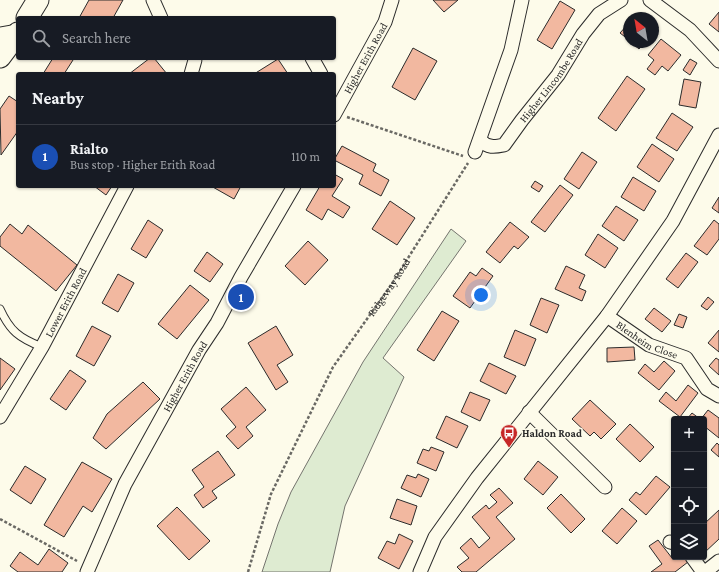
<!DOCTYPE html>
<html lang="en">
<head>
<meta charset="utf-8">
<style>
  :root { --surface:#171b24; --page:#20242c; --text:#f1f3f6; --muted:#9ea1a6; --line:#363941; --accent:#db2777 }
  body { margin:0; font-family:"Crimson Pro",serif; background:var(--page); color:var(--text) }
  .controls { position:absolute; right:12px; bottom:12px; display:grid; overflow:hidden; border-radius:4px; box-shadow:0 1px 3px #0004 }
  .controls button { width:36px; height:36px; display:grid; place-items:center; padding:0; border:0; border-bottom:1px solid var(--line); background:var(--surface); color:var(--text); font:20px sans-serif }
  .compass { position:absolute; left:623px; top:12px; width:36px; height:36px; border-radius:50%; background:var(--surface); box-shadow:0 1px 3px #0004; rotate:329deg }
  .you { position:absolute; left:481px; top:295px; width:14px; height:14px; margin:-10px; border:3px solid #fff; border-radius:50%; background:#1a73e8; box-shadow:0 0 0 6px #1a73e833 }
  .badge { display:grid; place-items:center; width:26px; height:26px; border-radius:50%; background:var(--accent); color:#fff; font-size:13px; font-weight:700 }
  .pin { position:absolute; translate:-50% -50%; border:2px solid #fff; box-shadow:0 1px 4px #0006 }
  .list { margin:0; padding:0; list-style:none }
  h2 { display:flex; justify-content:space-between; align-items:center; height:52px; margin:0; padding:0 16px; font-size:17px }
  h2 small { font-size:13px; font-weight:400; color:var(--muted) }
  .list li { display:grid; grid-template-columns:26px 1fr auto; gap:12px; align-items:center; box-sizing:border-box; height:64px; padding:0 16px; border-top:1px solid var(--line) }
  .list b { display:block; font-size:15px; white-space:nowrap }
  .list p { margin:0; font-size:13px; white-space:nowrap; color:var(--muted) }
  .list em { font-size:13px; font-style:normal; color:var(--muted) }
  .icon { flex:none; width:22px; height:22px; fill:none; stroke:currentColor; stroke-width:2; stroke-linecap:round; stroke-linejoin:round }
  .map { position:relative; flex:none; width:719px; height:572px; overflow:hidden }
  .search { position:absolute; background:var(--surface); box-shadow:0 1px 3px #0004; left:16px; top:16px; width:320px; height:44px; display:flex; align-items:center; gap:10px; box-sizing:border-box; padding:0 14px; border-radius:4px; color:var(--muted); font-size:15px }
  .panel { position:absolute; background:var(--surface); box-shadow:0 1px 3px #0004; left:16px; top:72px; width:320px; height:116px; border-radius:4px }
  .map>svg:first-child { display:block }
  .green { fill:#deebd1; stroke:#74746e }
  .building { fill:#f2b8a0; stroke:#2b2b2b }
  .lines { fill:none; stroke-linecap:round; stroke-linejoin:round }
  .service-casing { stroke:#2b2b2b; stroke-width:9 }
  .minor-casing { stroke:#2b2b2b; stroke-width:15 }
  .primary-casing { stroke:#2b2b2b; stroke-width:23 }
  .path { stroke:#6a6964; stroke-width:2.5; stroke-dasharray:3 2; stroke-linecap:butt }
  .service { stroke:#fdfbea; stroke-width:7 }
  .minor { stroke:#fdfbea; stroke-width:13 }
  .primary { stroke:#fdfbea; stroke-width:21 }
  .labels { text-anchor:middle; stroke-width:3; stroke-linejoin:round; paint-order:stroke }
  .street-label { font-size:11px; fill:#2b2b2b; stroke:#fdfbea }
  .poi-label { font-size:11px; font-weight:bold; fill:#2b2b2b; stroke:#fdfbea; text-anchor:start }
</style>
</head>
<body>
<div class="map">
<svg width="719" height="572" viewBox="0 0 719 572">
  <rect width="100%" height="100%" fill="#fdfbea"/>
  <path class="green" d="M451 229 466 241 383 358 404 377 345 506 330 572H262L278 524 291 492 363 362Z"/>
  <path class="building" d="M89 0H123L113 18H79Z
    M433 0H458L444 12Z
    M560 1 575 10 552 49 537 40Z
    M719 12V32L709 24Z
    M629 23V40L620 33Z
    M661 39 681 55 668 71 662 66 655 75 647 69 654 60 648 55Z
    M631 42H645L639 49Z
    M413 48 437 61 415 100 392 87Z
    M53 58H71L73 60 64 74H43Z
    M150 58H154L167 74H129Z
    M278 59 288 74H254Z
    M690 59 697 63 690 75 683 70Z
    M627 76 645 89 616 131 598 118Z
    M684 79 701 82 696 108 679 105Z
    M9 96 18 102V131L1 155 0 109Z
    M672 113 693 127 677 151 656 138Z
    M652 144 674 159 659 182 637 167Z
    M342 146 376 164 373 171 389 180 381 196 359 184 363 175 334 160Z
    M582 152 597 162 579 189 564 179Z
    M334 174 343 179 332 196 350 207 343 218 328 209 322 220 306 210 320 186H334Z
    M633 177 656 191 644 211 621 197Z
    M535 181 543 186 539 192 531 187Z
    M560 185 573 195 545 232 531 222Z
    M94 186H112L106 195Z
    M211 186H241L234 199Z
    M719 197V213L712 208Z
    M390 201 415 218 397 245 372 229Z
    M616 206 638 220 624 241 602 226Z
    M148 220 163 230 146 258 131 249Z
    M714 220 719 224V239L707 255 694 246Z
    M510 222 529 237 518 249 514 246 500 263 486 252Z
    M10 224 22 234 28 225 77 265 56 291 0 246V237Z
    M598 234 618 248 605 268 585 255Z
    M308 241 328 260 305 285 285 266Z
    M207 252 223 264 210 282 194 271Z
    M686 253 698 262 678 288 666 279Z
    M566 266 585 275 579 288 586 291 582 301 555 289Z
    M482 268 493 276 470 308 453 296 470 272 476 276Z
    M118 274 134 283 118 312 102 303Z
    M190 285 209 300 177 339 158 324Z
    M708 297 714 302 707 310 701 306Z
    M541 298 559 305 547 333 530 325Z
    M654 308 671 321 662 332 645 319Z
    M442 311 459 321 434 361 417 350Z
    M679 314 687 317 683 328 674 325Z
    M92 326 111 336 94 366 76 356Z
    M276 326 293 355 277 365 288 382 276 390 248 343Z
    M515 330 536 339 525 366 504 357Z
    M719 330V352L708 343Z
    M634 347 635 360 607 362V348Z
    M0 358 15 369 0 390Z
    M716 358 719 360V375L709 366Z
    M664 361 675 371 659 390 638 373 645 364 654 372Z
    M489 363 516 376 506 394 480 381Z
    M70 370 86 381 66 410 50 399Z
    M143 382 160 399 106 449 93 438 107 414Z
    M688 385 698 393 680 417 659 401 666 392 676 401Z
    M246 387 266 410 246 427 253 436 238 449 226 436 236 427 221 409Z
    M470 392 490 400 480 421 461 412Z
    M590 400 616 424 601 439 594 432 590 436 572 419Z
    M708 410 719 418V438L704 426V419H701Z
    M692 413 700 419H687Z
    M446 416 468 426 457 448 436 438Z
    M630 424 654 447 640 462 616 439Z
    M717 443 719 445V457L711 450Z
    M431 447 444 452 436 471 417 463 423 449 429 451Z
    M218 451 235 475 212 491 217 498 203 508 194 495 204 487 192 470Z
    M538 461 558 477 543 495 524 479Z
    M82 462 112 479 92 512 83 506 64 537 44 525Z
    M25 466 46 479 31 504 10 490Z
    M418 474 429 479 421 497 401 488 407 475 416 478Z
    M656 476 670 487 646 515 629 500 636 492 640 495Z
    M499 488 513 503 496 517 515 539 476 572H462L457 567 469 558 460 548 471 538 479 548 490 538 472 517 486 505 489 509 497 502 490 495Z
    M561 494 585 519 571 533 547 508Z
    M397 499 417 506 411 525 390 518Z
    M177 507 210 541 189 560 157 526Z
    M622 508 637 521 617 544 602 531Z
    M719 510V539L704 553V524Z
    M399 534 413 541 399 569 378 558 387 541 395 544Z
    M658 540 672 558 684 557 688 562 675 572H651L662 564 649 546Z
    M49 549 68 563 62 572H18L10 566 20 552 38 565Z"/>
  <g class="lines">
    <g class="service-casing">
      <path id="service" d="M0 309C10 331 19 338 42 347"/>
    </g>
    <g class="minor-casing">
      <g id="minor">
        <path d="M153 0 161 18"/>
        <path d="M650 0 690 30 719 61"/>
        <path d="M0 34 18 31"/>
        <path d="M312 58 321 74"/>
        <path d="M191 74 195 60"/>
        <path id="s2" d="M334 115 385 22 392 0"/>
        <path id="s3" d="M480 140C488 148 494 147 504 145L522 120 558 75 583 34 599 14 621 0"/>
        <path d="M475 152 511 50 522 0"/>
        <path id="s4" d="M607 316 649 345 686 358 707 389 719 396"/>
        <path d="M529 412 605 487"/>
        <path id="s5" d="M0 417 42 347 127 186"/>
        <path d="M670 542 674 543"/>
        <path d="M692 557 703 572"/>
        <path id="s6" d="M87 572 125 484 199 350 217 323 241 277 294 186"/>
        <path d="M420 572 435 537 477 478 607 316 673 221 719 135"/>
        <path d="M705 572 719 561"/>
      </g>
    </g>
    <g class="primary-casing">
      <path id="primary" d="M27 18 38 0
        M0 57 18 33"/>
    </g>
    <g class="path">
      <path d="M347 117 463 156"/>
      <path d="M0 519 77 561"/>
      <path id="s1" d="M248 572 271 494 333 367 391 285 468 163"/>
    </g>
    <use href="#service" class="service"/>
    <use href="#minor" class="minor"/>
    <use href="#primary" class="primary"/>
  </g>
  <defs>
    <g id="bus-pin" transform="scale(0.9)"><path d="M0 17L-7.5 6A9.5 9.5 0 1 1 7.5 6Z" fill="#c62828" stroke="#fdfbea"/><path d="M-5-6H5V4H4V6H2V4H-2V6H-4V4H-5ZM-3.5-4V0h7V-4ZM-3.5 1.2v1.5H-2V1.2ZM2 1.2v1.5H3.5V1.2Z" fill="#fff"/></g>
  </defs>
  <g fill-rule="evenodd">
    <use href="#bus-pin" x="509" y="433"/>
  </g>
  <g class="labels">
    <g class="street-label">
      <text dy="4" stroke="none"><textPath href="#s2" startOffset="65">Higher Erith Road</textPath></text>
      <text dy="4" stroke="none"><textPath href="#s3" startOffset="106">Higher Lincombe Road</textPath></text>
      <text dy="4" stroke="none"><textPath href="#s1" startOffset="320">Ridgeway Road</textPath></text>
      <text dy="4" stroke="none"><textPath href="#s5" startOffset="132">Lower Erith Road</textPath></text>
      <text dy="4" stroke="none"><textPath href="#s4" startOffset="47">Blenheim Close</textPath></text>
      <text dy="4" stroke="none"><textPath href="#s6" startOffset="219">Higher Erith Road</textPath></text>
    </g>
    <g class="poi-label">
      <text x="522" y="437">Haldon Road</text>
    </g>
  </g>
</svg>
<div class="controls">
<button>+</button>
<button>−</button>
<button><svg class="icon" aria-label="locate" viewBox="0 0 24 24"><circle cx="12" cy="12" r="6"/><path d="M12 2v4M12 18v4M2 12h4M18 12h4"/></svg></button>
<button><svg class="icon" aria-label="layers" viewBox="0 0 24 24"><path d="M12 4l9 5-9 5-9-5zM3 14l9 5 9-5"/></svg></button>
</div>
<svg class="compass" viewBox="-18 -18 36 36"><path d="M0-13l5 13h-10z" fill="#e53935"/><path d="M0 13l5-13h-10z" fill="#9ea1a6"/></svg>
<div class="you"></div>
<div class="pin badge" style="left:241px;top:297px;background:#1a4fb4">1</div>
<div class="search"><svg class="icon" aria-label="search" viewBox="0 0 24 24"><circle cx="10" cy="10" r="6"/><path d="M15 15l6 6"/></svg>Search here</div>
<section class="panel">
<h2>Nearby<small></small></h2>
<ul class="list">
<li><span class="badge" style="background:#1a4fb4">1</span><div><b>Rialto</b><p>Bus stop · Higher Erith Road</p></div><em>110 m</em></li>
</ul>
</section>
</div>
</body>
</html>
